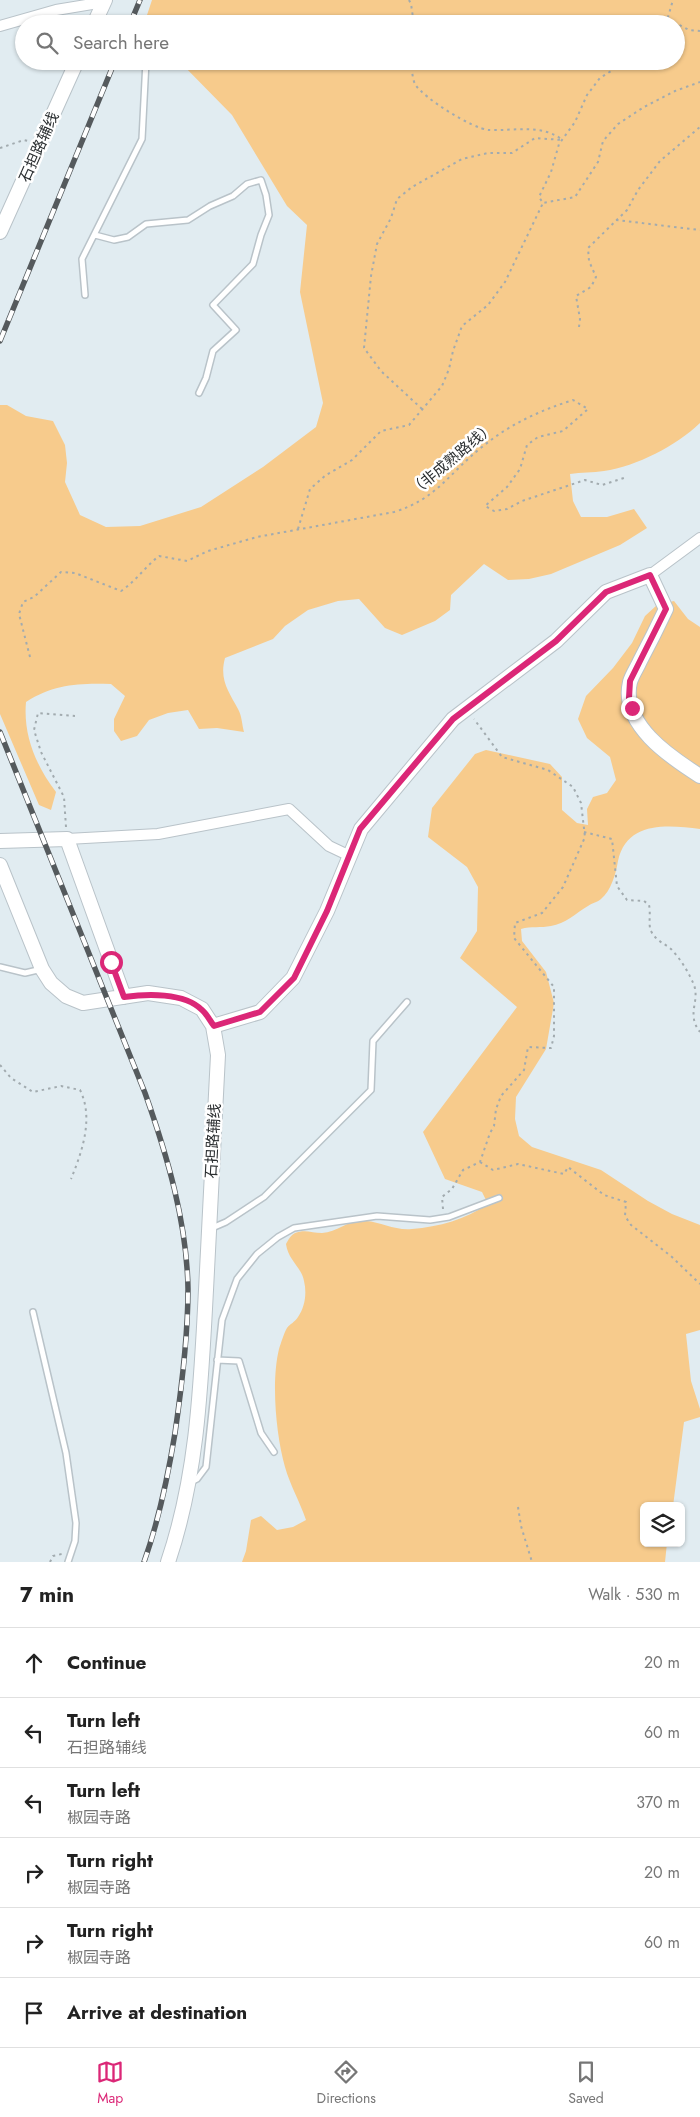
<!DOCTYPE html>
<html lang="en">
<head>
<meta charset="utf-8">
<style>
  :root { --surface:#fff; --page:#f6f6f6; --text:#222; --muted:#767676; --line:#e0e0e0; --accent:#db2777 }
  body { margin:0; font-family:Jost,"Noto Sans SC",sans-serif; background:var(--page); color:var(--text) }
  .controls { position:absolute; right:15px; bottom:15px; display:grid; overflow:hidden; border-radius:8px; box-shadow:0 1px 4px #0004 }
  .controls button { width:45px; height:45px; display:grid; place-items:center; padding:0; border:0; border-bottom:1px solid var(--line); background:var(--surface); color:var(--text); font:25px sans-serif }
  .stop { position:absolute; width:15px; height:15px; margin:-11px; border:4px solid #db2777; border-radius:50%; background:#fff }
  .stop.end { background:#db2777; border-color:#fff; box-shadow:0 1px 5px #0008 }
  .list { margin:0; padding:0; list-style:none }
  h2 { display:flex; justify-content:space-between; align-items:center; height:65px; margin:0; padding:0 20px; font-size:21px }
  h2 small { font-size:16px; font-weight:400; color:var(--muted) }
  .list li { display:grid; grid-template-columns:32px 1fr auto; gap:15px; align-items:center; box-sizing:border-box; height:70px; padding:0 20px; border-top:1px solid var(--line) }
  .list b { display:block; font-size:19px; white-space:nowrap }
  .list p { margin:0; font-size:16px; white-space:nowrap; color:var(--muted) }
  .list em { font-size:16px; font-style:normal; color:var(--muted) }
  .icon { flex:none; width:28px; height:28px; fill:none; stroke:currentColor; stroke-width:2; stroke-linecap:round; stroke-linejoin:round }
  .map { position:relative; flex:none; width:700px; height:1562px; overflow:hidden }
  .search { position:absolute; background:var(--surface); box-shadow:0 1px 4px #0004; left:15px; right:15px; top:15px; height:55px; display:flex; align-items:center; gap:12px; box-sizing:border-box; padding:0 18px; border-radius:28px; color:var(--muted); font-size:19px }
  .sheet { height:485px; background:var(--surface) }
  nav { display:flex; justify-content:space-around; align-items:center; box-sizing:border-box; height:70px; border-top:1px solid var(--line); background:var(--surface); font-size:14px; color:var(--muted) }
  nav a { display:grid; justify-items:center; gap:2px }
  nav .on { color:var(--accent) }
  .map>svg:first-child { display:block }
  .green { fill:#f7cb8c }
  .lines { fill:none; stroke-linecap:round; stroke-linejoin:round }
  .lane-casing { stroke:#b9c3c9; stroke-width:8 }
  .street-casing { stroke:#b9c3c9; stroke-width:12 }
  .secondary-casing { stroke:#b9c3c9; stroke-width:16 }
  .path { stroke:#a2abaf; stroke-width:2; stroke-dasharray:2.5 4; stroke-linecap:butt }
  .lane { stroke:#fff; stroke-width:5 }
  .street { stroke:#fff; stroke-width:10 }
  .secondary { stroke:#fff; stroke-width:14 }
  .rail-casing { stroke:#555a5d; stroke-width:5.5 }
  .rail { stroke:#fff; stroke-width:4; stroke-dasharray:11; stroke-linecap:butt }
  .route { stroke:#db2777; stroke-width:6 }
  .labels { text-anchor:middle; stroke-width:5; stroke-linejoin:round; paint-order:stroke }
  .street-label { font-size:15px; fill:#2a2e30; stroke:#fff }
</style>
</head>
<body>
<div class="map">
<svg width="700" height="1562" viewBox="0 0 700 1562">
  <rect width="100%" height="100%" fill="#e1ecf1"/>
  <path class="green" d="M152 0H700V423C676 446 637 466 604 471 593 473 581 472 570 474L573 501 581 517H607L634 509 647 528 620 545 551 574 529 579 508 580 484 564 451 595 450 610 435 621 402 635 385 628 359 599 338 601 308 610 285 626 273 639 225 658C219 680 229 692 238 709 242 716 242 725 244 732L217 728 199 729 188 710 168 713 149 720 137 736 121 741 114 731V719L125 696 111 684C79 683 54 684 26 702 23 735 36 766 56 792L51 810 39 805 0 714V405H7L26 416 53 421 65 445 67 463 65 482 80 515 106 527 140 526 201 507 263 467 316 427 323 403 300 292 307 225 287 206 232 115 179 61H676V24H144Z
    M674 601 688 619 700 627V829C667 825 627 821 618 861 616 873 611 891 601 899 598 902 592 903 588 906 576 913 565 924 551 926 541 928 531 926 521 929L522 941 546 972 554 1003 546 1049 516 1097 515 1119 519 1136 532 1147 601 1170 648 1201 672 1214 700 1225V1330L686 1334 691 1381 700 1409V1417L684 1422 673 1506H644V1543H667L665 1562H242L246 1551 251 1520 261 1516 277 1530 293 1527 306 1520C300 1502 290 1485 285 1467 276 1435 271 1382 279 1349 281 1343 284 1333 287 1328 290 1324 295 1322 298 1317 305 1307 307 1293 304 1281 302 1268 288 1260 286 1244 288 1240 291 1235 295 1233 305 1229 312 1233 322 1233 338 1232 349 1219 366 1221 381 1222 396 1231 412 1229 439 1227 466 1219 488 1204L482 1192 445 1179 423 1132 517 1007 460 958 477 931 478 887 467 867 428 837 432 808 475 754 486 750 550 764 562 777V810L577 823 588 825 587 809 593 797 607 793 616 780 610 757 587 738 578 719 586 696 613 668 632 643 645 616 657 605Z"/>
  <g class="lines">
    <g class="lane-casing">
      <path id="lane" d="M95 235 114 240 128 237 146 224 188 220 210 206 233 196 247 184 261 180 266 195 269 215 261 235 253 264 213 305 236 330 213 351 206 378 199 393
        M85 295 82 259 142 139 146 61
        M0 967 25 973 42 969
        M212 1228 226 1222 264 1197 371 1090 373 1041 407 1002
        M33 1312 66 1453 76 1523 75 1541 68 1562
        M217 1360 239 1361 261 1433 274 1452
        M191 1482 197 1479 206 1467 222 1320 237 1279 257 1254 278 1237 294 1228 377 1216 430 1220 449 1217 499 1198"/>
    </g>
    <g class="street-casing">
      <path id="street" d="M0 26 56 10 104 2
        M650 575 700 538
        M67 839 158 834 289 809 329 846 350 856"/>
    </g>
    <g class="secondary-casing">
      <path id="secondary" d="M94 24 105 0
        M0 232 77 61
        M0 841 67 839 124 997
        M0 865 42 969 51 983 66 996 83 1003 148 993 181 998 202 1009 213 1026 218 1055C214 1134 210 1212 206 1290 201 1382 198 1474 168 1562
        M213 1026 260 1012 293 978 327 911 361 829 453 719 556 641 606 592 650 575 666 609C658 626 649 644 640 661 637 668 632 675 630 682 620 724 670 757 700 776"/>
    </g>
    <path class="path" d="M409 0 411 4 414 24
      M668 19 689 30 700 31
      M666 24 673 0
      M411 61C412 68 412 78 415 84 423 98 473 129 489 130 515 131 538 124 560 138
      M627 61 600 78 587 95 575 122 559 144 551 172 539 197 543 203 575 197 598 162 603 141 618 124 644 107 675 91 700 82
      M0 148 24 140 28 141
      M616 220 700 230
      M579 327 580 319 576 296 591 287 596 277 589 261 588 248 627 210 638 190 660 161 700 127
      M422 409 381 371 364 348 371 276 377 244 391 218 397 199 412 187 462 159 488 153H512L535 138 562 140
      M298 529 310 489 326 475 352 460 381 431 409 425 442 386 449 369 453 351 462 326 488 305 505 282 543 203
      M30 657 19 614 23 602 34 597 61 572 75 573 121 591C136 581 145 567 159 556L187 561 208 551 257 537 394 512C437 499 449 473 482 447 510 424 539 411 573 400L588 409 563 431 538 437 527 445 520 469 507 487 485 506 494 511 507 509 522 501 585 480 602 485 624 478
      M66 827 64 797 41 752 34 730 38 713 75 716
      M584 832 612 839 617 886 627 900 644 901 649 905C651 913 648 925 651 931 656 941 664 943 671 949 680 958 689 973 694 985 700 1002 686 1014 700 1032
      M0 1065 11 1078 33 1092 61 1086 80 1090C94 1118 82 1152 71 1179
      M480 1162 493 1170 518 1164 564 1174 568 1167 604 1195 626 1202 625 1216 631 1225 672 1257 700 1284
      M443 1209 442 1197 452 1189 463 1170 480 1162 490 1133 494 1126 496 1109 501 1096 524 1070 528 1047 551 1048 554 1036V987L514 938 515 923 542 913 563 887 585 837 581 803 573 787 548 770 502 757 474 719
      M518 1507 521 1526 532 1562
      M50 1562 53 1556 62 1554"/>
    <use href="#lane" class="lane"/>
    <use href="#street" class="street"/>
    <use href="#secondary" class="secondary"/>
    <g class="rail-casing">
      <path id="rail" d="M130 24 140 0
        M0 341 115 61
        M0 732 145 1093C167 1155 187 1222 188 1289 188 1337 182 1385 175 1433 168 1476 159 1520 144 1562"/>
    </g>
    <use href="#rail" class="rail"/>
  </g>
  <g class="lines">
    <path class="route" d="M111 962 124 997C146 994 184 992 202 1010 207 1014 210 1021 214 1026L260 1012 294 978 327 911 360 829 453 719 556 641 606 592 650 575 666 609 630 681 629 698 632 708"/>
  </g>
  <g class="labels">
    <g class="street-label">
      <text transform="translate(39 147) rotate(-66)" y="5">石担路辅线</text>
      <text transform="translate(452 459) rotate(-40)" y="5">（非成熟路线）</text>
      <text transform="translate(213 1141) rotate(-87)" y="5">石担路辅线</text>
    </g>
  </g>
</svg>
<div class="controls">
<button><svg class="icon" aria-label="layers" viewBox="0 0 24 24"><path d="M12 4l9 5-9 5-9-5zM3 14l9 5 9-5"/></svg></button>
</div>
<div class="stop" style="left:111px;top:962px"></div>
<div class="stop end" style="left:632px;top:708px"></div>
<div class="search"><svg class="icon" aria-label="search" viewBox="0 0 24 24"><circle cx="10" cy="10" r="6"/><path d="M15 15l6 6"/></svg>Search here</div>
</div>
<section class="sheet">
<h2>7 min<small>Walk · 530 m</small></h2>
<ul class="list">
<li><svg class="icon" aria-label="ahead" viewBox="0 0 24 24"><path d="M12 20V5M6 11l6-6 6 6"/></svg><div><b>Continue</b></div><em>20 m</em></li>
<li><svg class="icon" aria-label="left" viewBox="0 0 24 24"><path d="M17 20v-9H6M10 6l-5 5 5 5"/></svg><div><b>Turn left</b><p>石担路辅线</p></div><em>60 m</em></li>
<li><svg class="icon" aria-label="left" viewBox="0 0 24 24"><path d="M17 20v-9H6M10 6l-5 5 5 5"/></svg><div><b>Turn left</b><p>椒园寺路</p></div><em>370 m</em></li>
<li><svg class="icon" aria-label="right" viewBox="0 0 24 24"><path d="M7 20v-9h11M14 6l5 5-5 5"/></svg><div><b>Turn right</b><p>椒园寺路</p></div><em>20 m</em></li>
<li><svg class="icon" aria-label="right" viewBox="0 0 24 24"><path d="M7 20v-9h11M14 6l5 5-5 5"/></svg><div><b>Turn right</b><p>椒园寺路</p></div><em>60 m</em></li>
<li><svg class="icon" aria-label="arrive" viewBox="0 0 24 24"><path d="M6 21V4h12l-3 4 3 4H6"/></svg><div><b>Arrive at destination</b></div></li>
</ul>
</section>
<nav>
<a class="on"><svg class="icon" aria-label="map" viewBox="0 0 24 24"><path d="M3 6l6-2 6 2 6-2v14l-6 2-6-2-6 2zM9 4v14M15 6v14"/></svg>Map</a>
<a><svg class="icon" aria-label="directions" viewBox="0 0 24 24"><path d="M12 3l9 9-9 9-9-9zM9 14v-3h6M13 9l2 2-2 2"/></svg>Directions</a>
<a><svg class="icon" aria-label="saved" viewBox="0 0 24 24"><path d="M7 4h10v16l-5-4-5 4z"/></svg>Saved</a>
</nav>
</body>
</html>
